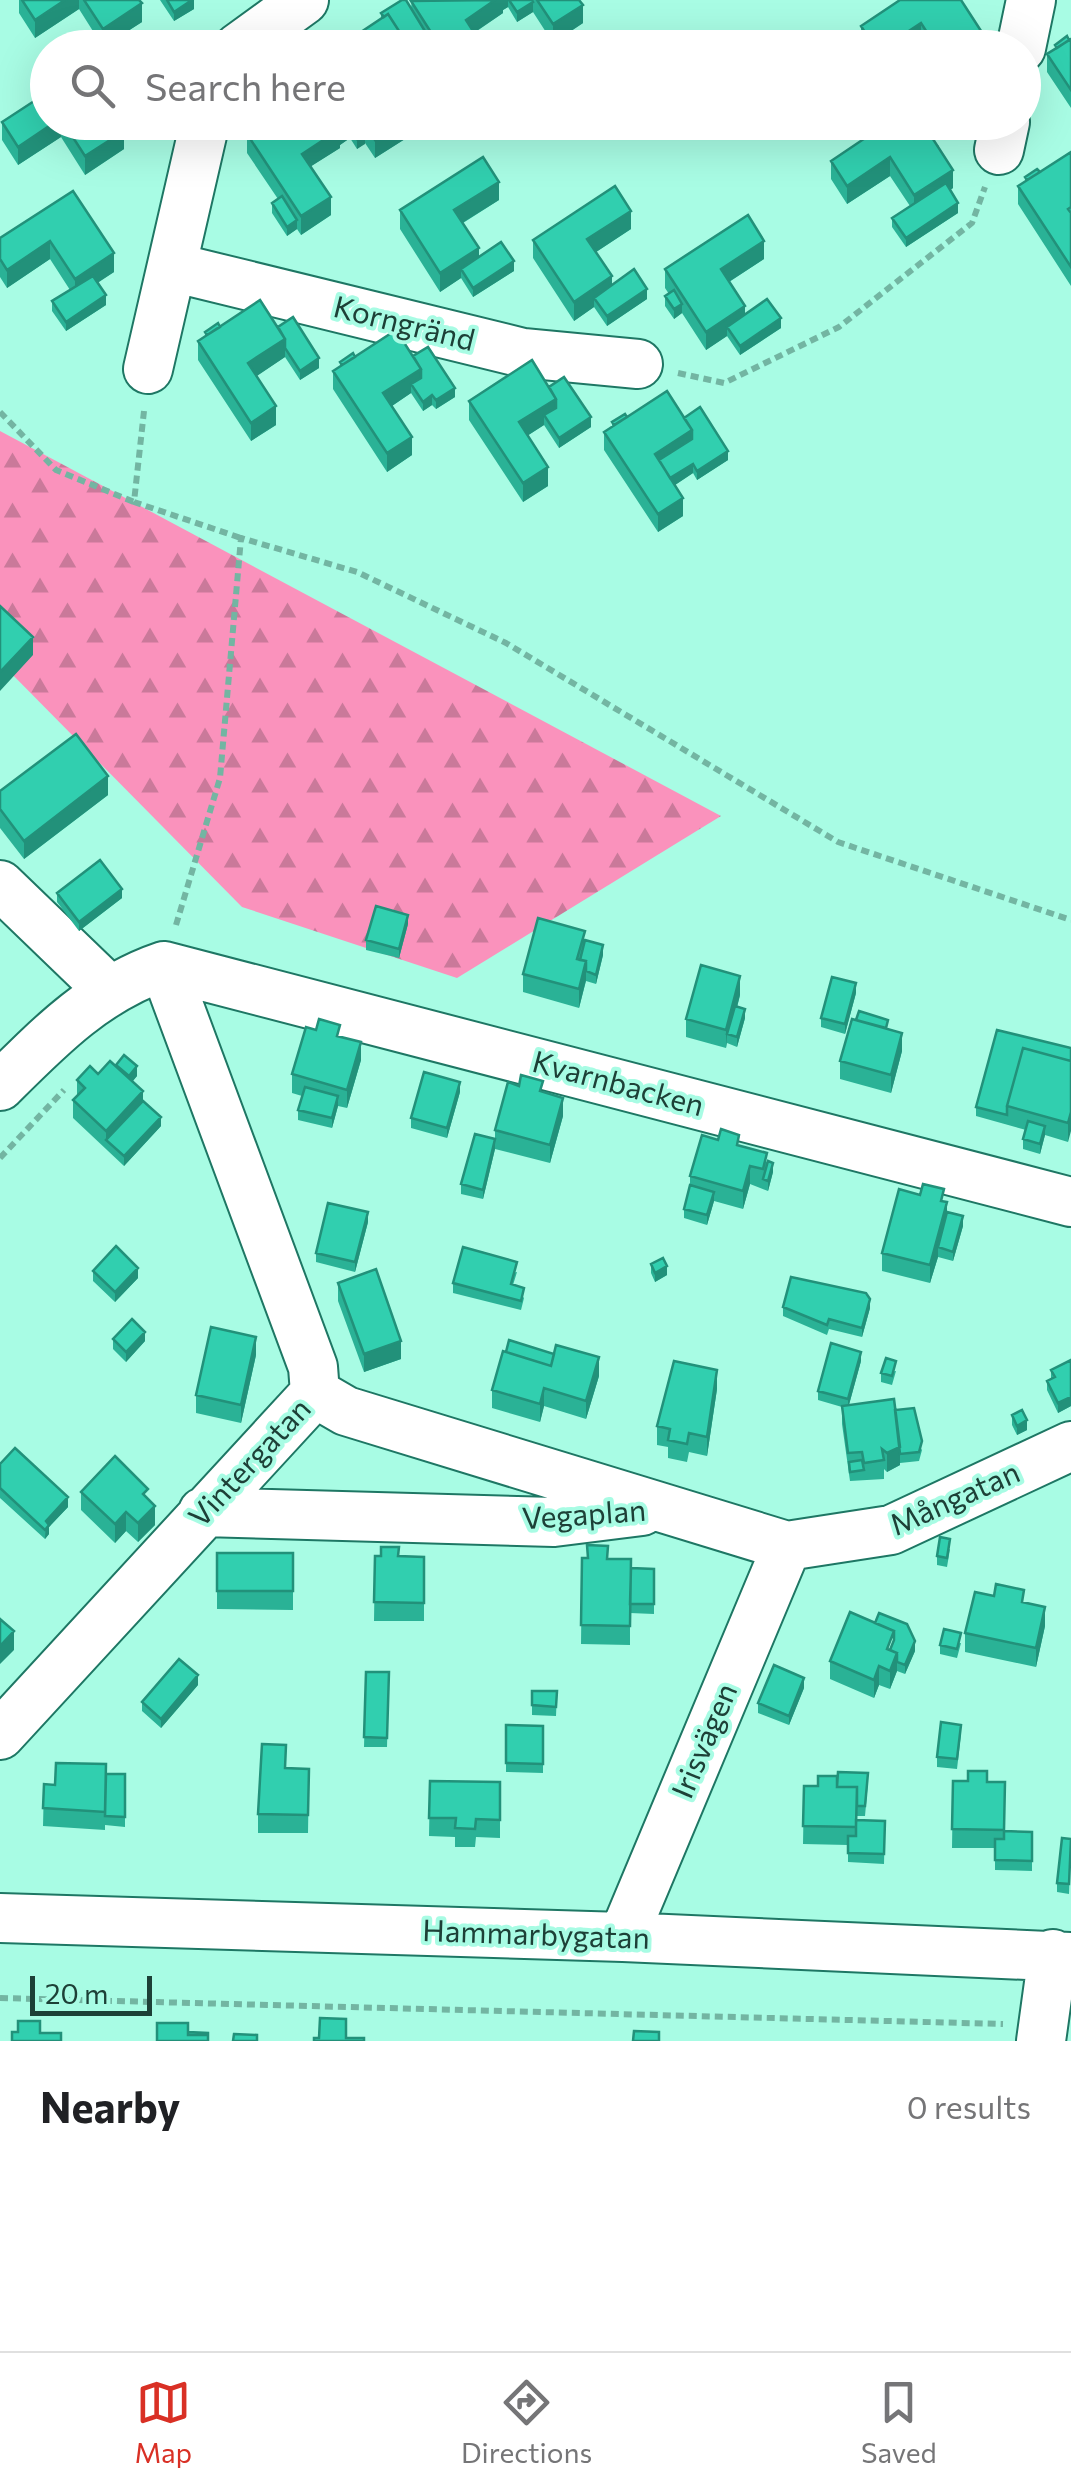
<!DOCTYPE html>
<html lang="en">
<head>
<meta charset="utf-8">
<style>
  :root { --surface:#fff; --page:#f6f6f6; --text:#202124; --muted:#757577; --line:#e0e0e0; --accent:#d93025 }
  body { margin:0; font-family:Commissioner,sans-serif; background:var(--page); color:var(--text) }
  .scale { position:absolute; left:30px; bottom:25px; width:122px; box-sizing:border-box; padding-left:10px; border:5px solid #1d4037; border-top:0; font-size:28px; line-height:35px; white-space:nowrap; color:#1d4037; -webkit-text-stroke:8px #a8fce4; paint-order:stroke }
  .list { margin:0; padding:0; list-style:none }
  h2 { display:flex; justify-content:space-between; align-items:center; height:130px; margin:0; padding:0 40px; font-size:42px }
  h2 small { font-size:32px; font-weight:400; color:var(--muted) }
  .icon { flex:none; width:55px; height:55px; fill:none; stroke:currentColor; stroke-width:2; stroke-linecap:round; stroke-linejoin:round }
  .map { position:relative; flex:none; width:1071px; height:2041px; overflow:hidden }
  .search { position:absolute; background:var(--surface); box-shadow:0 10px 40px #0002; left:30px; right:30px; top:30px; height:110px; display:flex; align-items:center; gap:25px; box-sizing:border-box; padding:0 35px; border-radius:55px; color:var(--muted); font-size:38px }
  .sheet { height:310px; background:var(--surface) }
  nav { display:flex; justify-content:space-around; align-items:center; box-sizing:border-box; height:140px; border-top:2px solid var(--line); background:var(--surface); font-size:28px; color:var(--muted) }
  nav a { display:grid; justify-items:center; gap:5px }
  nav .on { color:var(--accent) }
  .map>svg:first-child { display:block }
  .forest { fill:url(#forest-firs) }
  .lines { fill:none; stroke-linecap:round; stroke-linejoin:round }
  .minor-casing { stroke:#1e7764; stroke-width:52 }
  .path { stroke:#73b5a2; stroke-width:6; stroke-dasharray:8 5; stroke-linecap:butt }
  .minor { stroke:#fff; stroke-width:48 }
  .wall { fill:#2ab296 }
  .shaded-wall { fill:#22917a }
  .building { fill:#31cfaf; stroke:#22917a; stroke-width:2.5 }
  .labels { text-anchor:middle; stroke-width:8; stroke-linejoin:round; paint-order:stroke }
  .street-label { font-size:30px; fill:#1d4037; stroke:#a8fce4 }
</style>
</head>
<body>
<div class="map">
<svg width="1071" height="2041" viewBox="0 0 1071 2041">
  <defs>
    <pattern id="forest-firs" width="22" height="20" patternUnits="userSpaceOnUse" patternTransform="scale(2.5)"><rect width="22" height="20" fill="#fa92bc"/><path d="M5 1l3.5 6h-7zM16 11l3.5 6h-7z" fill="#ca799a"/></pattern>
  </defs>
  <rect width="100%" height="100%" fill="#a8fce4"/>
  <path class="forest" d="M0 431 721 816 457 978 242 907 0 662Z"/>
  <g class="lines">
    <g class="minor-casing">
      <path id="minor" d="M238 48 304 0
        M1021 48 1031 0
        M999 150 1005 122
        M172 267 523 353 638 364
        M148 369 205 122
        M0 885 109 990
        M164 966 1071 1202
        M0 1086C50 1036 96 989 164 966
        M315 1393 346 1411 787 1546 891 1530 1071 1446
        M203 1512 554 1522 642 1511
        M0 1735 315 1393 313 1367 164 966
        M0 1918 623 1937 1071 1957
        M623 1937 787 1546
        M1041 2041 1053 1954"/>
    </g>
    <path class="path" d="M678 373 724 383 839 327 972 223 985 187
      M144 411 134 502 241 538
      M0 412 56 470 134 502
      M176 925 220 778 241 538 357 572 506 643 838 842 1071 920
      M0 1158 64 1090
      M0 1998 1003 2024"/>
    <use href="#minor" class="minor"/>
  </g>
  <path class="wall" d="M19 0H139L142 22 103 47 79 9 35 38 19 13Z
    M160 0H194V9L174 21Z
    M412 0H579L583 23 553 43 533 12 517 22 508 7 503 10V13L474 33 484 48H337L381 19V13L411 8Z
    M968 11 983 48H863L861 44V26Z
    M1071 39V108L1047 72V54L1055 49V45Z
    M2 122H119L124 149 85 175 61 137 18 165 2 140Z
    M266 122H405V139L375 158 365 143 357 149 350 138 340 145V148L311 166 331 215 301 235 297 229 287 236 272 213V203L278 199 247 153V134Z
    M939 145 938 146 953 188 950 190 958 213 906 247 892 227V218L910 206 890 176 847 204 831 179V161Z
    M1071 152V286L1018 204V186L1025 182V177L1040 172Z
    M73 191 114 272 98 282 106 305 66 331 52 311V301L70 290 50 259 7 288 0 277V238Z
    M499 200 463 223 479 257 514 271 473 297 461 278 440 292 400 229V210Z
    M631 229 596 252 612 285 647 299 607 326 594 307 574 321 533 258V240Z
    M764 259 729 282 745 314 781 328 740 355 727 336 706 350 682 313 674 319 665 306V296L669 294 665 288V269Z
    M220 327H278L319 368 300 380 285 357 256 376 276 425 251 441 198 360V341L205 337V332Z
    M413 356 455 397 436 409 432 405 423 411 411 393 392 406 412 455 387 472 333 389V371L340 367V362L355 357Z
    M549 387 591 427 559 448 544 425 527 436 548 486 523 502 469 420V401Z
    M627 417 684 418 728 460 697 480 693 473 675 485 683 516 658 532 604 450V432L612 427V422Z
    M0 791 108 795 24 859 0 828Z
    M57 893 122 898 79 931 57 902Z
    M408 924 399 958 366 950V940Z
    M585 940 603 955 596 984 586 981 579 1008 523 992V974Z
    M856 993 845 1034 821 1027V1018Z
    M740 995 737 1007 745 1018 737 1047 727 1043 726 1048 686 1037V1019Z
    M888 1029 902 1051 891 1093 840 1079V1061Z
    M340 1036 361 1060 347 1108 338 1106 332 1128 298 1120V1110L302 1096 292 1093V1074Z
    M1071 1048 1068 1142 1045 1135 1040 1154 1023 1149V1139L1026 1130 976 1116V1107Z
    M116 1066 137 1076 132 1081 143 1101 161 1126 124 1166 73 1118V1100L77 1096V1080L98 1074Z
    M460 1092 447 1138 411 1128V1118Z
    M543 1092 563 1116 550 1163 495 1149 483 1199 461 1194V1184L495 1139V1130Z
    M739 1145 767 1162 773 1172 768 1191 750 1184 743 1209 714 1201 707 1225 684 1218V1209L690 1185V1176Z
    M944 1202 947 1212 963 1226 953 1261 938 1257 930 1283 882 1271V1253Z
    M368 1222 355 1272 316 1262V1253Z
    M651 1264 667 1275 655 1282 651 1273Z
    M93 1271 138 1278 115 1302 93 1281Z
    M517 1272 513 1285 524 1298 521 1310 453 1293V1283Z
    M338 1283 401 1359 364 1372 338 1301Z
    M783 1307 870 1308 862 1337 829 1329 827 1335 783 1316Z
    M113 1339 145 1341 126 1362 113 1349Z
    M256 1355 241 1423 196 1413V1395Z
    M1071 1360V1406L1058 1413 1047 1390V1381L1051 1378V1370Z
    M861 1361 849 1405 895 1410 922 1450 919 1461 900 1463V1465L887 1472 884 1469V1479L850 1481 842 1424V1407L818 1400V1391Z
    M896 1371 892 1385 881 1382V1373Z
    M599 1376 586 1419 544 1406 540 1422 492 1408V1390Z
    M717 1389 707 1456 689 1452 687 1462 668 1458V1447L657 1445V1426Z
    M1012 1415 1027 1430 1017 1435 1012 1425Z
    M0 1464 68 1507 49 1527V1534L45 1539 0 1498Z
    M81 1492 148 1499 155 1525 138 1542 126 1531 115 1543 81 1510Z
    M950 1549 947 1567 937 1565V1556Z
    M217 1553H293V1610L217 1609Z
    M375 1556 424 1557V1621H374Z
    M582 1558 608 1559 631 1568 654 1569V1614L630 1613V1645L581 1644Z
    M1024 1603 1045 1626 1036 1667 965 1652V1633Z
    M961 1643 957 1658 940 1654V1645Z
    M915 1651 905 1674 897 1671 890 1689 879 1685 874 1698 830 1679V1661Z
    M366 1672H389L387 1747H364Z
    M198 1685 161 1728 142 1711V1702Z
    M804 1688 789 1725 758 1713V1703Z
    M532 1691H557L556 1716 532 1715Z
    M506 1725 543 1726V1773L506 1772Z
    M961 1734 957 1769 937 1767V1757Z
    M286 1768 309 1769 308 1833H258V1814Z
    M106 1774H125V1827L105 1825V1830L43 1826 44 1784 55 1785Z
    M430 1781 500 1782V1838L476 1837 475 1847H455V1837L429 1836Z
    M953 1781 987 1782 1004 1831 1032 1832V1871L995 1870V1848H952Z
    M868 1782 865 1816H857V1820L885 1821 884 1864 848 1862V1845L803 1844 804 1786Z
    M1071 1839 1069 1894 1057 1892V1883Z"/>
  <path class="shaded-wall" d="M65 0H79V9L35 38V20Z
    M192 0H194V9L174 21V12Z
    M495 0H508V7L503 10V13L466 38V20Z
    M533 2V12L517 22V12Z
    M142 3V22L103 47V29Z
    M583 5V23L553 43V24Z
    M921 23V42L903 43V48H883Z
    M983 34V48H963Z
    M55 122H61V137L18 165V147Z
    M402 122H405V139L375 158V140Z
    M340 129H350V138L340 145V148L302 172V154Z
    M124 131V149L85 175V156Z
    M365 134V144L357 149V139Z
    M890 157V176L847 204V186Z
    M953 170V188L914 213V195Z
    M499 182V200L454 228V210Z
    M331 197V215L301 235V216Z
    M958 203V213L906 247V238Z
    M631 211V229L587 258V239Z
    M297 220V229L287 236V227Z
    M50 241V259L7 288V270Z
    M764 241V259L721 287V269Z
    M479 248V266L461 269V278L440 292V273Z
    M114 253V272L75 298V279Z
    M514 261V271L473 297V288Z
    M612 276V295L594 298V307L574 321V302Z
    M647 289V299L607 326V316Z
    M106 295V305L66 331V322Z
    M682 304V313L674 319V309Z
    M745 306V324L727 327V336L706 350V332Z
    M781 318V328L740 355V346Z
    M285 339V357L248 382V363Z
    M319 358V368L300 380V371Z
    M421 369V387L411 384V393L383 412V393Z
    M455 388V397L436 409V400Z
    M432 395V405L423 411V402Z
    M556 399V417L544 415V425L519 441V422Z
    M276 406V425L251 441V423Z
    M591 417V427L559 448V438Z
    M692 430V448L655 463V454Z
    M412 437V455L387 472V453Z
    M728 451V460L697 480V471Z
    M693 464V473L666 491V481Z
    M548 467V486L523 502V483Z
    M683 498V516L658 532V514Z
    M33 637V655L0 691V672Z
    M108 776V795L24 859V841Z
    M122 889V898L79 931V922Z
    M408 915V924L399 958V949Z
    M603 945V955L596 984V975Z
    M586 961V980L579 1008V989Z
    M740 976V995L730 1035 727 1034 726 1048V1030Z
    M856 983V993L845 1034V1024Z
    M745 1009V1018L737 1047V1037Z
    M902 1033V1051L891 1093V1075Z
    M361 1042V1060L347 1108V1090Z
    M137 1066V1076L129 1086V1076Z
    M460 1082V1092L447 1138V1128Z
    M143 1091V1110L106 1140V1131Z
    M338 1096V1106L332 1128V1118Z
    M563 1098V1116L550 1163V1145Z
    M1071 1112V1131L1068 1142V1123Z
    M161 1117V1126L124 1166V1156Z
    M1045 1126V1135L1040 1154V1144Z
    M495 1139V1149L483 1199V1190Z
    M773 1163V1172L768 1191V1181Z
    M750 1166V1184L743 1209V1191Z
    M714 1192V1201L707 1225V1215Z
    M947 1202V1221L938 1247V1257L930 1283V1265Z
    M368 1212V1222L355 1272V1262Z
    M963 1216V1226L953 1261V1252Z
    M667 1266V1275L655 1282V1273Z
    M138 1268V1278L115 1302V1292Z
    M870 1299V1308L862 1337V1328Z
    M145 1332V1341L126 1362V1352Z
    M256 1337V1355L241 1423V1405Z
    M401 1341V1359L364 1372V1354Z
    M861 1352V1361L848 1408V1399Z
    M599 1357V1376L586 1419V1401Z
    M717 1370V1389L707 1456V1437Z
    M544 1388V1406L540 1422V1404Z
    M1071 1397V1406L1058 1413V1403Z
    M1027 1420V1430L1017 1435V1426Z
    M900 1447V1465L887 1472V1453Z
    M68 1497V1507L49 1527V1534L45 1539 46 1521Z
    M155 1506V1525L138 1542V1523Z
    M126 1512V1531L115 1543V1524Z
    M1045 1607V1626L1036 1667V1648Z
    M14 1631V1650L0 1664V1646Z
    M915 1641V1651L905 1674V1665Z
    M897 1653V1671L890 1689V1671Z
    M879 1666V1685L874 1698V1680Z
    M198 1675V1685L161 1728V1719Z
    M804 1678V1688L789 1725V1716Z"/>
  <path class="building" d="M22 0H65L35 20Z
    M84 0H139L142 3 103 29Z
    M167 0H192L174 12Z
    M402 0H406L434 46 431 48H410L388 14 384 17 381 13Z
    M495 0 466 20 484 48H441L411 1Z
    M509 0H532L533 2 517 12Z
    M537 0H579L583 5 553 24Z
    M900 0H961L983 34 963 48H937L921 23 883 48H875L861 26Z
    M388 14 410 48H337Z
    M921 32 931 48H905L903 43Z
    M1067 36 1069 40 1057 48 1055 45Z
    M1071 39V90L1047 54Z
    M141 40 145 48H129Z
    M48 92V122H55L18 147 2 122Z
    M63 122H119L124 131 85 156Z
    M266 122H335L340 129 302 154 331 197 301 216 247 134Z
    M335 122H357L365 134 357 139 350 129 340 135V129Z
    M363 122H402L375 140Z
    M889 122H922L953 170 914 195 890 157 847 186 831 161Z
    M931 123 939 136 933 139 925 127Z
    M1071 152V207L1068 209 1071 213V267L1018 186Z
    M483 157 499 182 454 210 479 248 440 273 400 210Z
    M1037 169 1040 172 1027 180 1025 177Z
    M946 183 958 203 906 238 892 218Z
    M615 186 631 211 587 239 612 276 574 302 533 240Z
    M73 191 114 253 75 279 50 241 7 270 0 259V238Z
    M282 196 297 220 287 227 272 203Z
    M748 215 764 241 721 269 745 306 706 332 665 269Z
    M501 242 514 261 473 288 461 269Z
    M634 269 647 289 607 316 594 298Z
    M93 276 106 295 66 322 52 301Z
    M674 290 682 304 674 309 665 296Z
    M767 299 781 318 740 346 727 327Z
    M260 300 285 339 248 363 276 406 251 423 198 341Z
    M293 317 319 358 300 371 285 348V339L278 327Z
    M218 323 220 327 207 335 205 332Z
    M396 330 421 369 383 393 412 437 387 453 333 371Z
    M428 347 455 388 436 400 432 395 423 402 411 384 421 378V369L413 356Z
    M353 353 355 357 342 365 340 362Z
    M532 360 556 399 519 422 548 467 523 483 469 401Z
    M564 377 591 417 559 438 544 415 556 408V399L549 387Z
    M667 391 692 430 655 454 683 498 658 514 604 432Z
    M700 407 728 451 697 471 693 464 670 478 659 460 692 439V430L684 418Z
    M625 414 627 417 614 425 612 422Z
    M0 606 33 637 0 672Z
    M76 734 108 776 24 841 0 809V791Z
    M100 860 122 889 79 922 57 893Z
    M376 906 408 915 399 949 366 940Z
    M538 918 585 931 577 959 586 961 579 989 523 974Z
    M585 940 603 945 596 975 586 971V961L580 960Z
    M701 965 740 976 726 1030 686 1019Z
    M832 977 856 983 845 1024 821 1018Z
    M735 1006 745 1009 737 1037 727 1034Z
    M859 1011 888 1020 886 1028 856 1020Z
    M319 1019 340 1025 337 1036 361 1042 347 1090 292 1074 306 1027 316 1030Z
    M852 1019 902 1033 891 1075 840 1061Z
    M997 1030 1071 1048V1061L1023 1048 1007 1106V1115L976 1107Z
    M1023 1048 1071 1061V1112L1068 1123 1007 1106Z
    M124 1055 137 1066 129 1076 116 1065Z
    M110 1061 143 1091 106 1131 73 1100 85 1088 77 1080 90 1066 98 1074Z
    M424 1072 460 1082 447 1128 411 1118Z
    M521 1075 543 1081 540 1091 563 1098 550 1145 495 1130 508 1082 519 1086Z
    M305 1087 338 1096 332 1118 298 1110Z
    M143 1101 161 1117 124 1156 106 1140Z
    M1028 1121 1045 1126 1040 1144 1023 1139Z
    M721 1129 739 1135 737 1145 767 1153 763 1169 750 1166 743 1191 690 1176 702 1135 718 1140Z
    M475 1134 495 1139 483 1190 461 1184Z
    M768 1161 773 1163 768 1181 763 1179Z
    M923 1184 944 1189 941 1201 947 1202 930 1265 882 1253 899 1189 920 1195Z
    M690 1185 714 1192 707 1215 684 1209Z
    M328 1203 368 1212 355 1262 316 1253Z
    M947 1212 963 1216 953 1252 938 1247Z
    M116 1246 138 1268 115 1292 93 1271Z
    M463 1247 517 1262 511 1284 524 1288 521 1301 453 1283Z
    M663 1258 667 1266 655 1273 651 1264Z
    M376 1269 401 1341 364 1354 338 1283Z
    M791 1277 866 1293 870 1299 862 1328 829 1319 827 1325 783 1307Z
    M132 1319 145 1332 126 1352 113 1339Z
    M211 1327 256 1337 241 1405 196 1395Z
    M509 1340 554 1354 551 1366 506 1352Z
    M831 1343 861 1352 848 1399 818 1391Z
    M556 1345 599 1357 586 1401 544 1388 540 1404 492 1390 503 1351 551 1366Z
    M886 1358 896 1361 892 1376 881 1373Z
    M1071 1360V1397L1058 1403 1047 1381 1055 1377 1051 1370Z
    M674 1361 717 1370 707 1437 689 1433 687 1444 668 1440 670 1429 657 1426Z
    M894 1399 900 1447 887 1453 882 1449 884 1460 864 1463 862 1452 848 1453 842 1406Z
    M914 1408 922 1441 919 1452 900 1454 895 1410Z
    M1022 1410 1027 1420 1017 1426 1012 1415Z
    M15 1448 68 1497 46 1521 49 1525 45 1530 0 1488V1464Z
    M115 1456 148 1489 143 1494 155 1506 138 1523 126 1512 115 1524 81 1492Z
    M862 1460 864 1470 850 1472 849 1462Z
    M940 1537 950 1539 947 1558 937 1556Z
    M587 1545 608 1546 607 1559H631L630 1626 581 1625 582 1558H588Z
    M381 1547H399L398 1556 424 1557V1603L374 1602 375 1556H381Z
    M217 1553H293V1591H217Z
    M631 1568 654 1569V1604H630Z
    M996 1584 1024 1590 1022 1602 1045 1607 1036 1648 965 1633 975 1592 994 1596Z
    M850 1612 894 1631 887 1649 897 1653 890 1671 879 1666 874 1680 830 1661Z
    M879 1613 907 1624 915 1641 905 1665 897 1662V1653L890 1650 894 1640V1631L875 1623Z
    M0 1619 14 1631 0 1646Z
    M944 1629 961 1633 957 1649 940 1645Z
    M179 1659 198 1675 161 1719 142 1702Z
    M774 1665 804 1678 789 1716 758 1703Z
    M366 1672H389L387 1738 364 1737Z
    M532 1691H557L556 1707 532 1705Z
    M941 1722 961 1725 957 1759 937 1757Z
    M506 1725 543 1726V1764L506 1763Z
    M262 1744 286 1745 285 1768 309 1769 308 1815 258 1814Z
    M56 1763 106 1764 105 1812 43 1808 44 1784 55 1785Z
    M968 1771H987V1782H1005L1004 1830 952 1829 953 1781H968Z
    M838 1772 868 1773 865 1806H857V1787H837Z
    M106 1774H125V1817L105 1816Z
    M818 1776H837V1787H857L856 1827 803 1826 804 1786H818Z
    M430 1781 500 1782V1820L476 1819 475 1829 455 1828 456 1818H429Z
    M856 1820 885 1821 884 1854 848 1853V1836H856Z
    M1004 1831 1032 1832V1861L995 1860V1839H1004Z
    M1062 1838 1071 1839 1069 1884 1057 1883Z
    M320 2018 346 2019V2038H364V2041H314V2038H319Z
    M18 2021H40V2033H61V2041H12V2032H18Z
    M157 2023H188V2035H208V2041H157Z
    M634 2031 659 2032V2041H633Z
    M188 2032 208 2033V2041V2035H188Z
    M234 2034 257 2035V2041H233Z"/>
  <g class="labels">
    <g class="street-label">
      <text transform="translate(404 324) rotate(14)" y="10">Korngränd</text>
      <text transform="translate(618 1084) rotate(15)" y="10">Kvarnbacken</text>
      <text transform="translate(250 1463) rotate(-47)" y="10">Vintergatan</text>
      <text transform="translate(955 1499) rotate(-24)" y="10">Mångatan</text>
      <text transform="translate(584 1515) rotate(-4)" y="10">Vegaplan</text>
      <text transform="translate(705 1741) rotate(-67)" y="10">Irisvägen</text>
      <text transform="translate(536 1935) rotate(2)" y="10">Hammarbygatan</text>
    </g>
  </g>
</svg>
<div class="scale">20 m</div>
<div class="search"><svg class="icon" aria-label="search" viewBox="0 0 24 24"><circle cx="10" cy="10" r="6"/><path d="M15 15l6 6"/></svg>Search here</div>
</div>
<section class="sheet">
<h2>Nearby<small>0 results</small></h2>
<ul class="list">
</ul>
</section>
<nav>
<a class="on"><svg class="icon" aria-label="map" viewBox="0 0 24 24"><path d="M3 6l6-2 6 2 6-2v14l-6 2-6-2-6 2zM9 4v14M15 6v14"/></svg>Map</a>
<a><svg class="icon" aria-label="directions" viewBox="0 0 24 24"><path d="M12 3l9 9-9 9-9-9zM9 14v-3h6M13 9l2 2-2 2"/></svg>Directions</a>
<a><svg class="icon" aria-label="saved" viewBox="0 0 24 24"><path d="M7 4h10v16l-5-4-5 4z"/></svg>Saved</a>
</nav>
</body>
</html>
